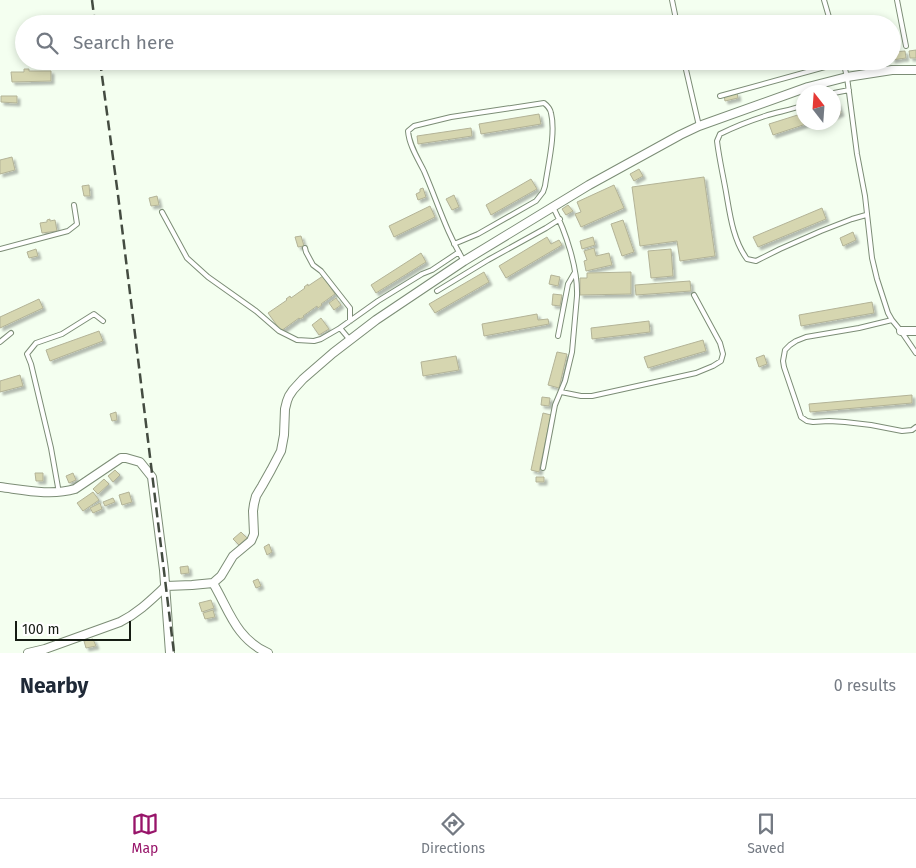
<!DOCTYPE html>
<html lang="en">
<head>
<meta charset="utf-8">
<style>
  :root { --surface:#fff; --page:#f2f2f3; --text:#1f2937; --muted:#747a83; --line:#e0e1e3; --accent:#98156a }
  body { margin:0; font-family:"Fira Sans",sans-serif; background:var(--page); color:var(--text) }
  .compass { position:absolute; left:796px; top:85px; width:45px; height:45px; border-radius:50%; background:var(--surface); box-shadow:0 2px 8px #0003; rotate:343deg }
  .scale { position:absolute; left:15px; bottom:12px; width:116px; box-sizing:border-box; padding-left:5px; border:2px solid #151c13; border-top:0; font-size:14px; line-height:18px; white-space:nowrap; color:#151c13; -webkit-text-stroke:4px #fff; paint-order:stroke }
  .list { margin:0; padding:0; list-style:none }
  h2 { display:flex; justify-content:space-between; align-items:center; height:65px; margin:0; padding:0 20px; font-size:21px }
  h2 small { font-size:16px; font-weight:400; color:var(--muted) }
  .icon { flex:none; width:28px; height:28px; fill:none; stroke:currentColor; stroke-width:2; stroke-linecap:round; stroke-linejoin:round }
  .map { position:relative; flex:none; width:916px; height:653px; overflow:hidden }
  .search { position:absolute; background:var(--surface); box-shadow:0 2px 8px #0003; left:15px; right:15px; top:15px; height:55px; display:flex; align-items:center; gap:12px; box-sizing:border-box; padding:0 18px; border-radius:28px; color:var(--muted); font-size:19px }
  .sheet { height:145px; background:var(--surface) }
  nav { display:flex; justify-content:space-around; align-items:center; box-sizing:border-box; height:70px; border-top:1px solid var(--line); background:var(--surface); font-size:14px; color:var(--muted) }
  nav a { display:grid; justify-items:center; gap:2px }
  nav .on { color:var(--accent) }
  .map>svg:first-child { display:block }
  .building { fill:#d6d6b0; stroke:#b3b397; filter:url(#shadow) }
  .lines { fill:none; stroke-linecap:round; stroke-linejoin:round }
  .lane-casing { stroke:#7c8d76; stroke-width:6 }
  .street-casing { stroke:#7c8d76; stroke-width:10 }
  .lane { stroke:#fff; stroke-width:4 }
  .street { stroke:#fff; stroke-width:8 }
  .rail { stroke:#444c41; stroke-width:2.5; stroke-dasharray:10 5; stroke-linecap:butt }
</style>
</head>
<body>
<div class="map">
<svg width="916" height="653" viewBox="0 0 916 653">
  <defs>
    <filter id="shadow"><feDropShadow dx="3" dy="3" stdDeviation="1" flood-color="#0004"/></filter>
  </defs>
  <rect width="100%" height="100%" fill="#f4fff0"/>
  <path class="building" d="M916 50V58H910L909 51Z
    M905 51 906 58 892 60V52Z
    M24 69H29V71H51V81L12 82 11 72H24Z
    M737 93 738 98 725 101 724 96Z
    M1 96H17V103L1 102Z
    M837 102 841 113 834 116V103Z
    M804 113V122H812L773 135 769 124Z
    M539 114 541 124 481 134 479 124Z
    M471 128 472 136 418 144 417 136Z
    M12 157 15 170 0 174V160Z
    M639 169 643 176 634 181 630 174Z
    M704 177 715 256 680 261 677 241 640 246 632 187Z
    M531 179 537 189 491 215 486 205Z
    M89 185 90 196H84L82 186Z
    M614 185 624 208 581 227 575 214 581 212 577 202Z
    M423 188 426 197 418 200 416 194 420 192V189Z
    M454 195 459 207 452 210 446 199Z
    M157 196 159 205 151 206 149 198Z
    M568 205 573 211 566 215 562 209Z
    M430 206 435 217 394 237 389 226Z
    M822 208 826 219 758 247 753 237Z
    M50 219V221L55 220 57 231 42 233 40 223 47 222V220Z
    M623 220 634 252 622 256 611 224Z
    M853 232 856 240 843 246 840 238Z
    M301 236 304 246 298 247 295 237Z
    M547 237 551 244 559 240 562 245 506 278 499 266Z
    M593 237 595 245 582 249 580 241Z
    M594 248 596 256 609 253 612 265 586 271 584 261 587 260 584 251Z
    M36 249 38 256 29 258 27 252Z
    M671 249 673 276 651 278 648 251Z
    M421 253 426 262 376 293 371 285Z
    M484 272 489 282 435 313 429 304Z
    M631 272V294L580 295V278H587V273Z
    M551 275 560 277 558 286 549 284Z
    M323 276 335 294 321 304 322 305 318 308 317 306 303 316 304 317 300 319 299 318 281 331 268 313 287 300 286 299 290 296 291 298 305 288 304 287 308 284V286Z
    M690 281 691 291 636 295 635 285Z
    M553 294 562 295 560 306 552 305Z
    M336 298 341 305 334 310 329 303Z
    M39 299 43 308 0 328V317Z
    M872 302 874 313 801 326 799 315Z
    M537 314 538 320 548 319 549 324 484 336 482 324Z
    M321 318 329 329 319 335 312 325Z
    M649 321 650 332 592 339 591 328Z
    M99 331 103 341 50 361 46 350Z
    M703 340 706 351 648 368 644 357Z
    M557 352 567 354 559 388 548 385Z
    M764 355 767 364 759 367 756 358Z
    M456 356 459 370 423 376 421 362Z
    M20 375 23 386 0 392V381Z
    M912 395V403L810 412 809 404Z
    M542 397 550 398 549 406 541 405Z
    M116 412 117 420 112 421 110 414Z
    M543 413 551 415 539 472 531 470Z
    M115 470 120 475 113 482 108 476Z
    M35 473H43V481H36Z
    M73 473 76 480 69 483 66 476Z
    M536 477H544V482H536Z
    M104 479 109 484 98 494 93 489Z
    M93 492 99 500 83 511 77 503Z
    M129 492 132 502 122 505 119 495Z
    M113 498 115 502 105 506 103 502Z
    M100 503 102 509 93 513 90 508Z
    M241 532 247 538 239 545 233 539Z
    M269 544 272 552 267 555 264 547Z
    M188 566 189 573 181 574 180 567Z
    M258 579 261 586 256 588 253 581Z
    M211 600 214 608 202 612 199 603Z
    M213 610 215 617 205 619 203 613Z
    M93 639 96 646 86 648 84 641Z"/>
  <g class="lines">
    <g class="lane-casing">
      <path id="lane" d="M672 0 677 24
        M824 0 831 24
        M897 0 906 46
        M684 61 699 126
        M843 61 847 77 857 154 865 196 872 258 877 279 888 313 892 320 859 328 806 337 796 341 790 345 785 350 783 361 784 367 801 417 807 421 813 422 829 421 845 422 871 425 902 431 912 430 916 427
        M834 93 849 90
        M720 96 843 62
        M804 105C791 110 777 112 765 116 749 121 734 127 720 134L717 141C719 158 723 175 726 192 730 215 733 240 747 259L756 261 780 249 821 231 852 219 866 215
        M162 212 187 258 208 277 256 311 279 331 297 340 314 341 321 339 340 328 350 340
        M454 244 478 234 536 201 543 192 545 186C548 165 556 133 551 113 550 108 548 106 544 103L451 117 414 126 408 131C409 145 418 159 424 171 437 201 447 234 464 261
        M305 248 306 252 313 265 321 271 350 308V321
        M0 249 68 231 77 224 74 205
        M437 291 488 260 546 228 560 219
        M892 320 901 331 916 353
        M340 328 378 301 422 274 432 270 459 252
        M558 336 568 284 575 272
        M0 342 11 333
        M561 392 581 396H592L696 373 713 366 721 361 723 354 720 343 694 295
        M543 468 555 405 565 381 572 352 577 296C578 269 566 232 553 207
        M59 493 51 448 31 364 27 354 36 343 62 334 94 314 103 321"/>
    </g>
    <g class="street-casing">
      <path id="street" d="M901 331H916
        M0 487C24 490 51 496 75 489L121 458H126L140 462 152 477 164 570 170 653
        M213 583C229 610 236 639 268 653
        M28 653 45 649 120 622C138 613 151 600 166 586L192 585 213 583 221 576 233 556 251 541 254 534 253 511 254 504 256 496 262 486 271 470 281 451 284 435 285 409 287 401 289 396 293 390 303 379 333 353 376 320 464 261 589 185 680 135 699 126 808 87 847 77 892 70H916"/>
    </g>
    <use href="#lane" class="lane"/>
    <use href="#street" class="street"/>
    <path class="rail" d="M92 0 95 24
      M100 61 118 195 174 653"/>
  </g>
</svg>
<svg class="compass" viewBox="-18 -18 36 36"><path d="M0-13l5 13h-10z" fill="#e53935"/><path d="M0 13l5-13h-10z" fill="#747a83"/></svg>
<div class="scale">100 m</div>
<div class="search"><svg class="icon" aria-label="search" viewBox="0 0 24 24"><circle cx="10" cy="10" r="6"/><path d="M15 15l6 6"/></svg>Search here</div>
</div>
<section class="sheet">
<h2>Nearby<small>0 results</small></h2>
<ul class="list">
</ul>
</section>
<nav>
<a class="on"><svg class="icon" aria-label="map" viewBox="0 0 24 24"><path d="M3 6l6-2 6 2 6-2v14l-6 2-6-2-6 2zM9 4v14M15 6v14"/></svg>Map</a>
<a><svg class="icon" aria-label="directions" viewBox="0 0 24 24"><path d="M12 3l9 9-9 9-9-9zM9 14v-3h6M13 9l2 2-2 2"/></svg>Directions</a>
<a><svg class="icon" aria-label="saved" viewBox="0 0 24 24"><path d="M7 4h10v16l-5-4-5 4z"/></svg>Saved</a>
</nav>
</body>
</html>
